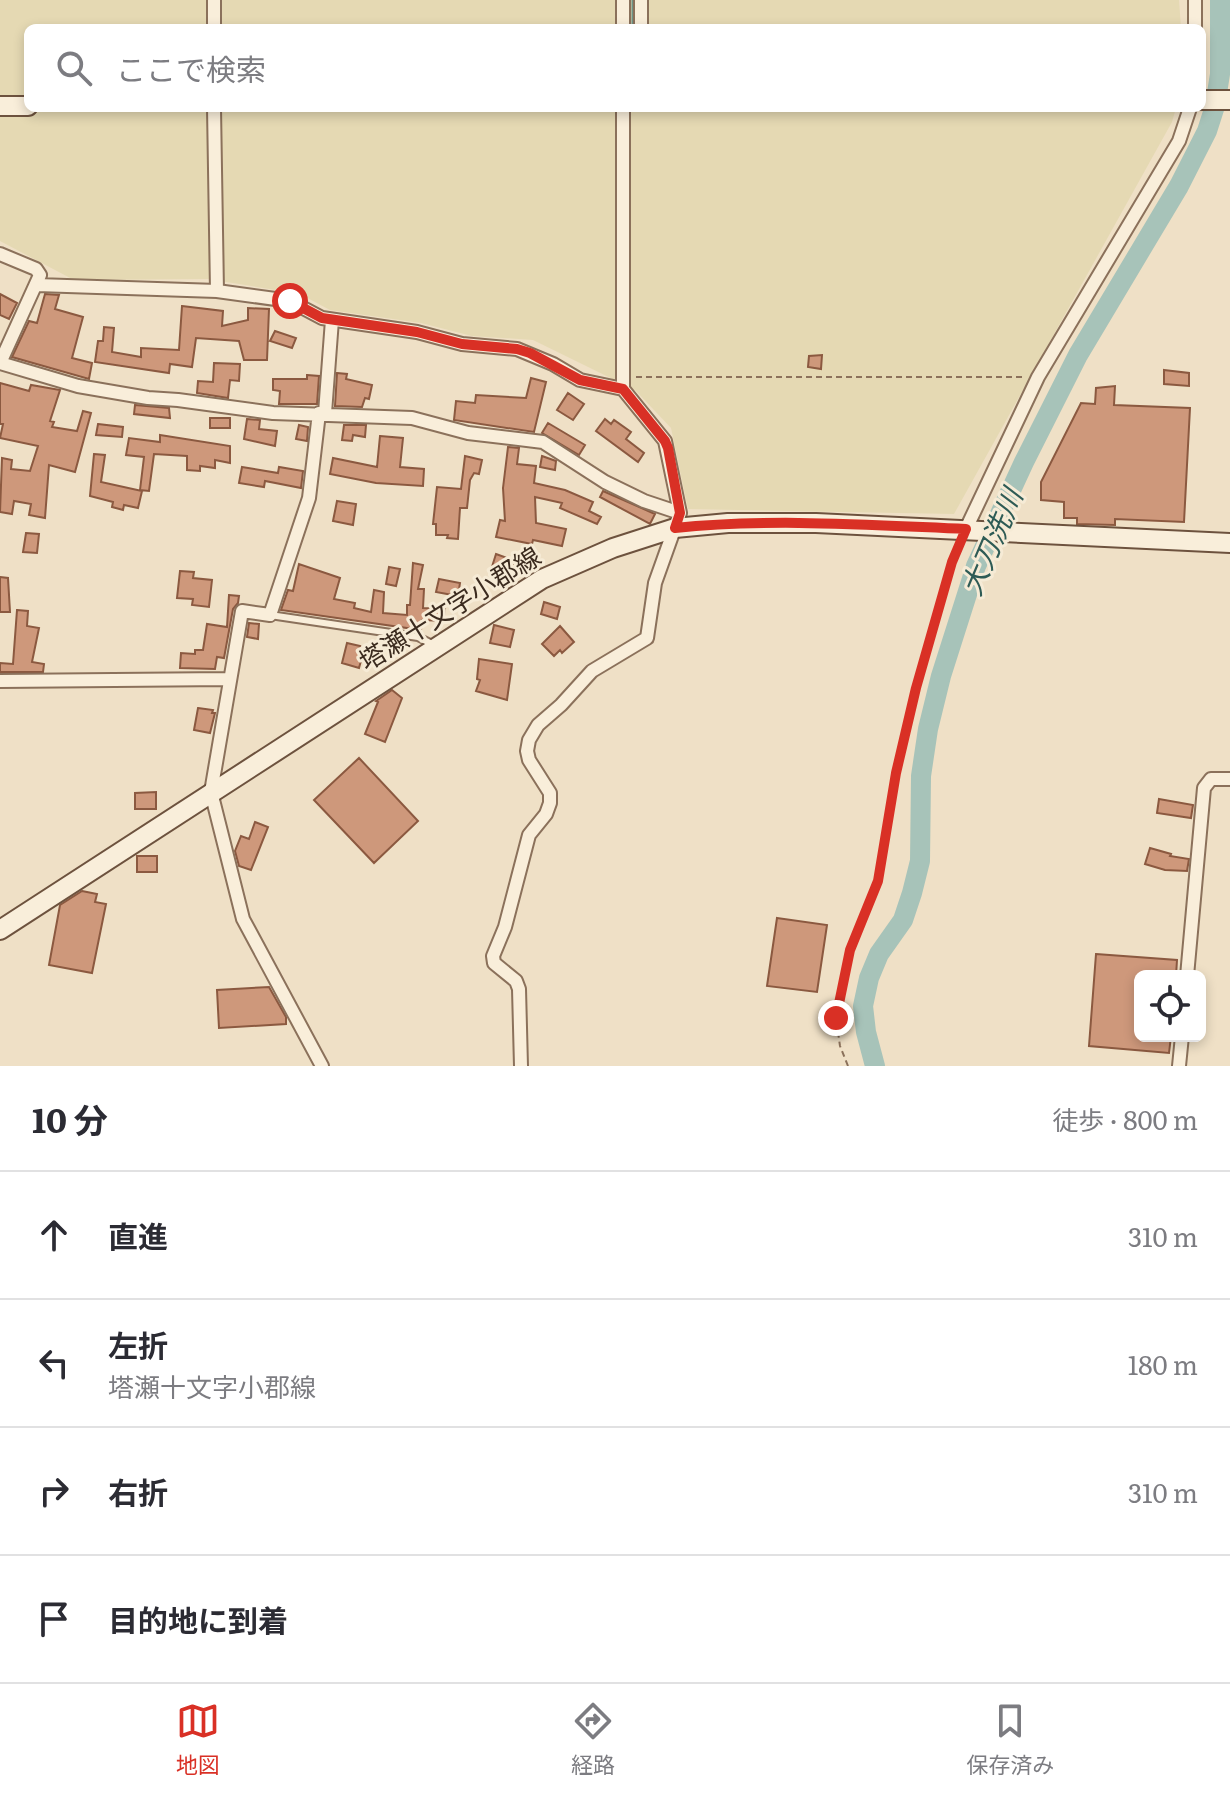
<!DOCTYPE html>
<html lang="ja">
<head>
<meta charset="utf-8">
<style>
  :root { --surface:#fff; --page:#f7f7f7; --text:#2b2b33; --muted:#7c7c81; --line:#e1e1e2; --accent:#d93025 }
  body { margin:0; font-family:Literata,"Noto Sans JP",serif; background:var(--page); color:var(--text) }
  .controls { position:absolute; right:24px; bottom:24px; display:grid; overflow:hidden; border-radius:12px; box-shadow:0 4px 12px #0003 }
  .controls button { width:72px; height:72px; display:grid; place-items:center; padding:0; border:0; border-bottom:2px solid var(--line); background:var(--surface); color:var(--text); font:40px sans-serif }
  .stop { position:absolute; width:24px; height:24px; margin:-18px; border:6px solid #d93025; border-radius:50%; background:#fff }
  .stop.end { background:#d93025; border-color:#fff; box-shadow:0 2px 8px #0008 }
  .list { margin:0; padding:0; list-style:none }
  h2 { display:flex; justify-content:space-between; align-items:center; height:104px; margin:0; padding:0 32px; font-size:34px }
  h2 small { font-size:26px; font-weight:400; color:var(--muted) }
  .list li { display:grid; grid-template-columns:52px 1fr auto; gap:24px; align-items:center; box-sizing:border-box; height:128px; padding:0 32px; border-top:2px solid var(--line) }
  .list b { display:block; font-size:30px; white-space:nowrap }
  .list p { margin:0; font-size:26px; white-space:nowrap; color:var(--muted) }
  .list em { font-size:26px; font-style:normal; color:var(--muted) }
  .icon { flex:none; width:44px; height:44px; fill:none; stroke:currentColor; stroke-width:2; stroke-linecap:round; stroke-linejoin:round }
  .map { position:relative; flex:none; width:1230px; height:1066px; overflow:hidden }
  .search { position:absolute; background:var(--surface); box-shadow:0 4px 12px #0003; left:24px; right:24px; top:24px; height:88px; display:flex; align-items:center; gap:20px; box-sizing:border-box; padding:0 28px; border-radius:12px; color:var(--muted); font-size:30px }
  .sheet { height:616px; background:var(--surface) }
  nav { display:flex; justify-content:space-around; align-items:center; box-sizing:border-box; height:112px; border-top:2px solid var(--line); background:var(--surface); font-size:22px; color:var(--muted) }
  nav a { display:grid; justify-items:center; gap:4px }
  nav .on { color:var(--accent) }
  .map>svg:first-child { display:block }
  .farmland { fill:#e5d9b3 }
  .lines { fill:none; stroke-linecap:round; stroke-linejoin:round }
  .stream { stroke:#6d9286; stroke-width:3 }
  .river { stroke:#a7c3b9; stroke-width:20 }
  .building { fill:#ce987b; stroke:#8b5940; stroke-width:2 }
  .lane-casing { stroke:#8b715b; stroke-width:10 }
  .street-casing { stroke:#8b715b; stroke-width:16 }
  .secondary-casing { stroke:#6d523e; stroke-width:22 }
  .path { stroke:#8b715b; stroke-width:2; stroke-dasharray:6 4; stroke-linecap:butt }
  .lane { stroke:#f9eeda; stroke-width:6 }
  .street { stroke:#f9eeda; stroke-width:12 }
  .secondary { stroke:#f9eeda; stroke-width:18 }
  .route { stroke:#d93025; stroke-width:10 }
  .labels { text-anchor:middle; stroke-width:6; stroke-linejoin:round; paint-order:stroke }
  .street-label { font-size:26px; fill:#3b2b1f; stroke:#f6ebd6 }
  .water-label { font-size:28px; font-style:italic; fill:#2e5b55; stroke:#f6ebd6 }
</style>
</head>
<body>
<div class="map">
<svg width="1230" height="1066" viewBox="0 0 1230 1066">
  <rect width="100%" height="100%" fill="#efe0c6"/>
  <path class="farmland" d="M0 0H1179L1181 28H28V108H1176L1172 122 954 514 688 509 671 428 635 390 533 340 472 336 421 323 330 310 300 294 208 279 74 280 0 241Z"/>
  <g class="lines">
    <path class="stream" d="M633 28V0"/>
    <path class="river" d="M875 1066 866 1032 863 1006 869 978 879 954 903 920 912 893 920 861 921 776 928 729 941 676 976 566 1024 462 1078 355 1179 186 1207 131 1215 106 1220 74V0"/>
  </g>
  <path class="building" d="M0 294 17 303 9 319 0 315Z
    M45 294 59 295 55 309 83 317 72 358 92 363 89 379 12 357 29 321 37 323Z
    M182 306 223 311 222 326 248 320V308L269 309 267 360H244L239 341 196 338 192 367 170 364 169 373 95 362 98 341H103L104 327 114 328 112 352 141 357V348L179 350Z
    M275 331 296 338 292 348 270 341Z
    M822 355 821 369 808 367 809 356Z
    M214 363 240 364 239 381 230 380 228 398 197 393 198 381 213 382Z
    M1164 370 1189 373V386L1164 384Z
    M337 373 347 374 346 379 372 385 369 399 365 398 362 407 335 406Z
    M307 375 319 376 317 404H279L280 391 273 390V379H307Z
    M531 378 546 382 534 432 454 420 456 401 475 403 476 395 526 398Z
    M0 383 29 391 31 385 60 390 50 421 54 422 52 427 77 431 83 411 91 413 75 472 49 465 45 518 29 515 31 504 14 501 12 514 0 512 2 458 12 460 11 469 30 471 38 446 0 438 3 424H0Z
    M1115 386 1114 405 1190 408 1184 522 1115 519V525L1077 524V518H1064V502L1041 500V482L1081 403 1095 404 1096 388Z
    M568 393 584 404 573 420 557 410Z
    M135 405 169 408 170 418 134 414Z
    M210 418H230V428H210Z
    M247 419 260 420 259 429 277 431 275 446 244 439Z
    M605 419 611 424 614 420 631 432 626 439 644 453 638 462 596 431Z
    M548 423 585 445 579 455 542 433Z
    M98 424 123 427 122 437 96 435Z
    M299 425 308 427 307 441 296 439Z
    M344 425H366L365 437 353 435 352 441 342 440Z
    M160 435 230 446V463L215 460V468L200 466V471L187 470V456L154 454 149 491 140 490 144 457 126 455 129 438 160 442Z
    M380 436 403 438 400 467 424 469 423 486 376 483 330 474 333 458 377 467Z
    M508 447 519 448 517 464 536 466 534 483 565 490 593 502 589 511 601 517 597 524 560 508 562 503 535 497 536 523 566 529 562 546 533 540 532 544 496 537 500 520 505 521 503 488Z
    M94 454 105 455 101 482 142 491 138 508 124 505 123 510 112 507 113 502 90 496Z
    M465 456 482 460 479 474 474 473 470 480 467 508H460L458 539 447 538 448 535H436V524H433L437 487 461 489Z
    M542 456 556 461 555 470 540 467Z
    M242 467 278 473 279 467 303 471 301 488 265 481 264 487 239 483Z
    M603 491 655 514 650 524 600 497Z
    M337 501 356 504 353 525 333 521Z
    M26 533 39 534 37 553 23 552Z
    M496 554 510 559 509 563 513 564 508 579 490 573Z
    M413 563 423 565 418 589H424L423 608 445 609 444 621 422 620 421 630 281 610 288 590 293 591 299 564 340 578 334 599 355 603 354 608 371 612 374 590 384 592 383 613 407 615V605H410Z
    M389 567 400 569 396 586 386 584Z
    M180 571 194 572 193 578 212 580 209 607 192 605 193 599 177 598Z
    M0 577 8 578 10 612H0Z
    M439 579 460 583 458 596 436 592Z
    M229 595 239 596 238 603 233 609 224 658 217 657 215 669 180 668 181 653 195 654V650H203L207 624 227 627Z
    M544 602 560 607 557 619 541 614Z
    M17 610 28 611 27 626 39 628 32 662 44 664 43 672H0V663L13 664Z
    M249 623 259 624 258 639 247 637Z
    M494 625 514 630 510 647 490 643Z
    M560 626 574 642 562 653 560 650 554 656 542 644Z
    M347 643 360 646 359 649 364 650 359 668 342 663Z
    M479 659 512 664 507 700 476 691 480 680 477 679Z
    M392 690 402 698 385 742 365 734 378 702 376 701Z
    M198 708 213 710 212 713H215L210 733 194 730Z
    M359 758 418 821 374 863 314 800Z
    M156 792V809H135V793Z
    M1159 799 1193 805 1191 818 1157 813Z
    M255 822 268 827 251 870 239 866 235 851 241 836 249 839Z
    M1150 848 1171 854 1170 856 1189 859 1187 871 1165 870 1145 864Z
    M137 856H157V872H137Z
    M82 891 97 894 95 902 106 904 92 973 49 965 60 905Z
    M777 918 827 925 817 992 767 986Z
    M1096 954 1177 960 1176 976H1140V1036H1171L1169 1053 1089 1046Z
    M269 987 286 1017V1024L219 1028 217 990Z"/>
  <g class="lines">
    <g class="lane-casing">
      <path id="lane" d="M270 615 418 637 434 645"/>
    </g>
    <g class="street-casing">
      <path id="street" d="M214 0V28
        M623 0V28
        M641 0V28
        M1195 28V0
        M214 108 217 291
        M0 254 36 269 40 275 0 363
        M37 285 217 291 290 301 322 318 417 332 462 344 517 349 553 364 580 380 623 389 665 441 680 513 655 583 647 638 592 671 561 705 538 725 529 740 527 751 529 760 550 793V803L546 814 529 835 505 927 493 956 494 963 516 981 519 989 521 1066
        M0 363 78 386 148 398 178 400 273 413 412 418 468 433 543 442 605 482 644 501 680 513
        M623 389V108
        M319 413 309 498 270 615 242 611 211 792 243 919 322 1066
        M325 413 332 320
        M966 529 1038 377 1179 141 1190 108
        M0 681 228 679
        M1187 976 1204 788 1211 779H1230
        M1179 1066 1182 1036"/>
    </g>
    <g class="secondary-casing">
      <path id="secondary" d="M1202 100H1230
        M0 106H28
        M0 930 542 579 613 548 675 528 728 523H816L1230 543"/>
    </g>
    <path class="path" d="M636 377H1025
      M848 1066 840 1046 836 1018 843 975 850 950 878 881 896 773 916 688 941 597 959 546"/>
    <use href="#lane" class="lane"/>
    <use href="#street" class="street"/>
    <use href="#secondary" class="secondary"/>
  </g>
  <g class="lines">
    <path class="route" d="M290 301 322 318 417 332 462 344 517 349 530 353 580 380 623 389 665 441 668 448 680 513 675 528C772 518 869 525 966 529L952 562 916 688 896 773 878 881 850 950 836 1018"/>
  </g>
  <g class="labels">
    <g class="street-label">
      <text transform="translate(450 609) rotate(-32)" y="9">塔瀬十文字小郡線</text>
    </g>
    <g class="water-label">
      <text transform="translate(992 542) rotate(-67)" y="10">大刀洗川</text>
    </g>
  </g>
</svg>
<div class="controls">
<button><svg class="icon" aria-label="locate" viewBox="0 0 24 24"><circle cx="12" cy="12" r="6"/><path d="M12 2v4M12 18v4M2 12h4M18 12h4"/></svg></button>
</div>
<div class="stop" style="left:290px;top:301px"></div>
<div class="stop end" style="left:836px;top:1018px"></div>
<div class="search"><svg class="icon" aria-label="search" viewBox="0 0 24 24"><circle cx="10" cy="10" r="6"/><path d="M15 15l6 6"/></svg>ここで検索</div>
</div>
<section class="sheet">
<h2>10 分<small>徒歩 · 800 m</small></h2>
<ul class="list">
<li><svg class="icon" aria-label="ahead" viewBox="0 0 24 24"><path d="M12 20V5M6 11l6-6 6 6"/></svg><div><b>直進</b></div><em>310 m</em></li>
<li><svg class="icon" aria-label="left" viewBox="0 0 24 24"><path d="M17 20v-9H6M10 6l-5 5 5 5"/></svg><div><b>左折</b><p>塔瀬十文字小郡線</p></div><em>180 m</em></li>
<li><svg class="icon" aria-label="right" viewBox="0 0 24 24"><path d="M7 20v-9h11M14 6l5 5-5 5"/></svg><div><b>右折</b></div><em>310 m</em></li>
<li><svg class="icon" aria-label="arrive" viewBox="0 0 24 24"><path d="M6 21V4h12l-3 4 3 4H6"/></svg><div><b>目的地に到着</b></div></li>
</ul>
</section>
<nav>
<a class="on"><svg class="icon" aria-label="map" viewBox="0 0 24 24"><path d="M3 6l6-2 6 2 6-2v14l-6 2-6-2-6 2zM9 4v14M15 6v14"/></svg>地図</a>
<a><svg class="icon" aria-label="directions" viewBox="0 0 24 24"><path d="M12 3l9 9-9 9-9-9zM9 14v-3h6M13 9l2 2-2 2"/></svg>経路</a>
<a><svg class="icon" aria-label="saved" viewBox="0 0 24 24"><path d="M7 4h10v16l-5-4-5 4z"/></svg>保存済み</a>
</nav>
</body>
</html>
